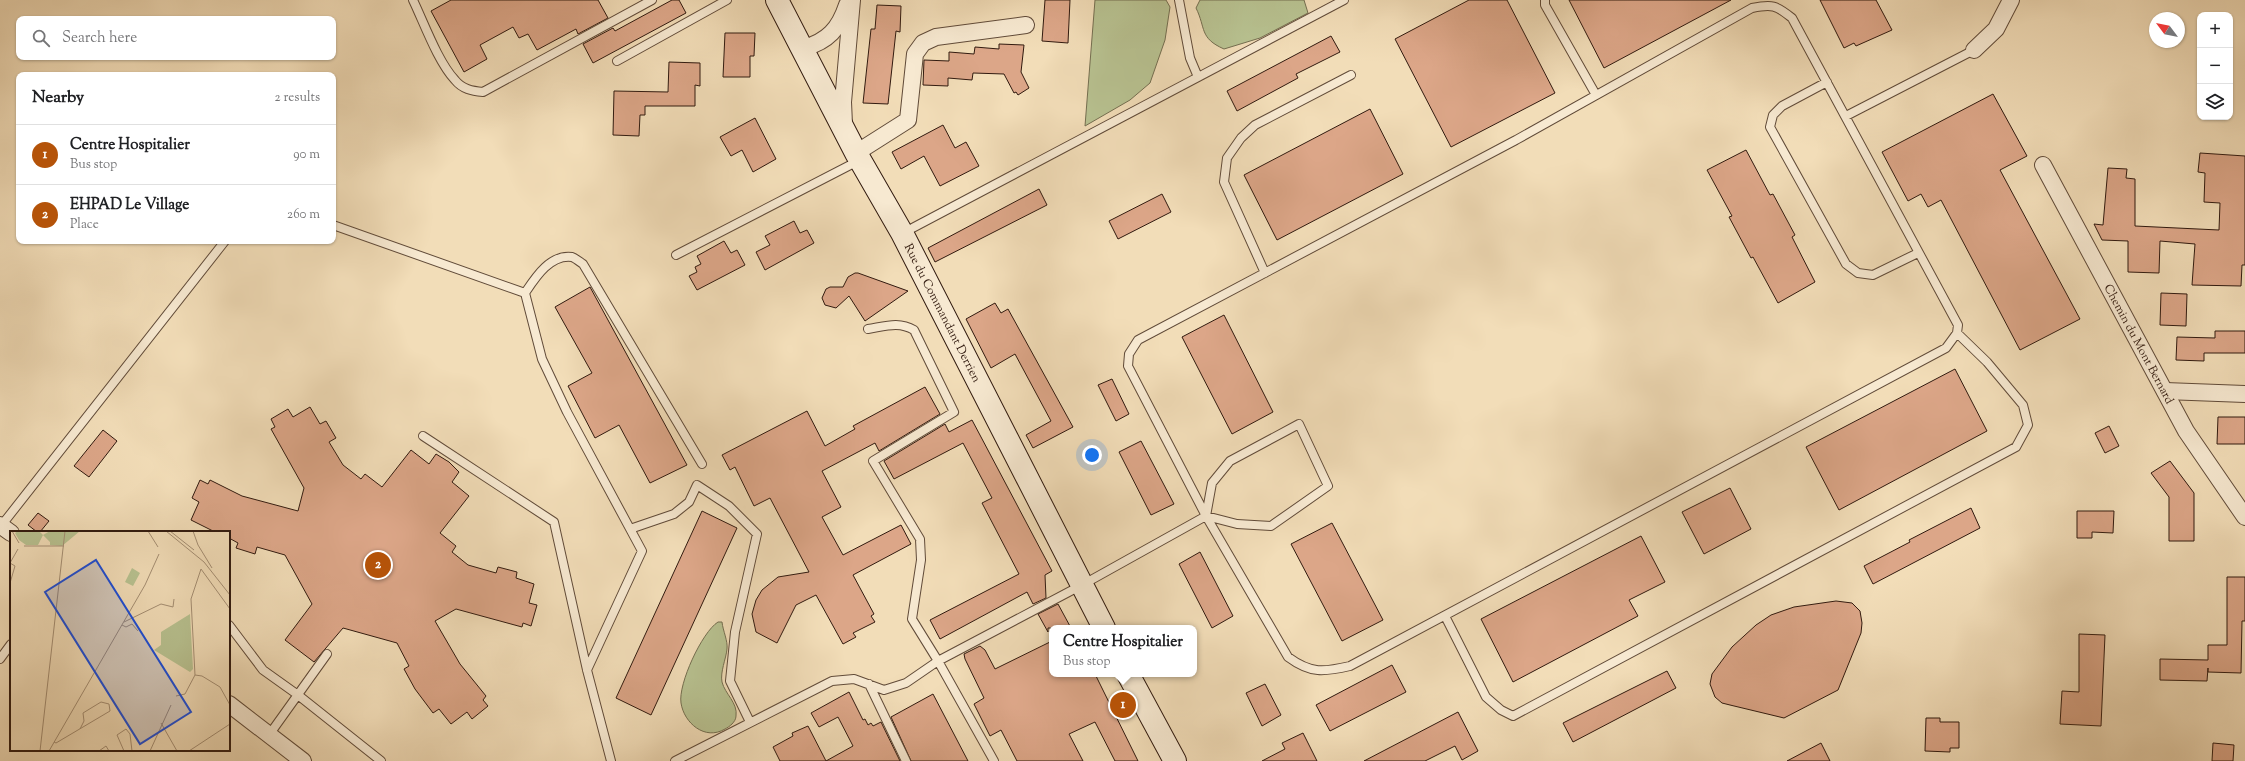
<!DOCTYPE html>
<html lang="en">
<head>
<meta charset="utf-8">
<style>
  :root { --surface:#fff; --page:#f6f6f6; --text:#202124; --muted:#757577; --line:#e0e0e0; --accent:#b45309 }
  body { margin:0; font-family:"Sorts Mill Goudy",serif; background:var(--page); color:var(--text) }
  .controls { position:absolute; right:12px; top:12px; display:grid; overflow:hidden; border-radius:8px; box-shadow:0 1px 3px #0004 }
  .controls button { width:36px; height:36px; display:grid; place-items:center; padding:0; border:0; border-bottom:1px solid var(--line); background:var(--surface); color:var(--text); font:20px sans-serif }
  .compass { position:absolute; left:2149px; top:12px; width:36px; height:36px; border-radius:50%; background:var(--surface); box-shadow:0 1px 3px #0004; rotate:302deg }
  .you { position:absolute; left:1092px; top:455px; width:14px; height:14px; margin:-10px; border:3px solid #fff; border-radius:50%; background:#1a73e8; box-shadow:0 0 0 6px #1a73e833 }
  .badge { display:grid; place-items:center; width:26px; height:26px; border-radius:50%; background:var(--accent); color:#fff; font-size:13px; font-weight:700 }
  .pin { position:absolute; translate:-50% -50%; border:2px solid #fff; box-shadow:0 1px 4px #0006 }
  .popup { position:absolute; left:1049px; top:625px; width:148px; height:52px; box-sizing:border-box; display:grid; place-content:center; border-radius:8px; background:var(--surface); filter:drop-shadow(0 1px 3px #0005); font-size:13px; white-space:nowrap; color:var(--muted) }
  .popup b { font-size:15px; color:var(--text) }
  .popup::after { content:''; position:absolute; left:50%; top:100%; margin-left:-8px; border:8px solid transparent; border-top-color:var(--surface) }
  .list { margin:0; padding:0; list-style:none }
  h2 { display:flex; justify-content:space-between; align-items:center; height:52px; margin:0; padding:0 16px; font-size:17px }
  h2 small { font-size:13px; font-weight:400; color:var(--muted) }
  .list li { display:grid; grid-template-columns:26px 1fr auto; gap:12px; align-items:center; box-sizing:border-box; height:60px; padding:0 16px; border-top:1px solid var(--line) }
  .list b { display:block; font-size:15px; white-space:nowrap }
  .list p { margin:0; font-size:13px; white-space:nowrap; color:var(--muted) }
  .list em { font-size:13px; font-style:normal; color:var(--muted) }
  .icon { flex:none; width:22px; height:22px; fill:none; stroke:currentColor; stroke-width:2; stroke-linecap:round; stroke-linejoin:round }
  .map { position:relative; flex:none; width:2245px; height:761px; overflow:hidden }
  .search { position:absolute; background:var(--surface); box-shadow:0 1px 3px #0004; left:16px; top:16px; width:320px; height:44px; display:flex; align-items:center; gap:10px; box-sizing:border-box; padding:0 14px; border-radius:8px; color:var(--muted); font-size:15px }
  .panel { position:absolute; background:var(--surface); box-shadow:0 1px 3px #0004; left:16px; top:72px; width:320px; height:172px; border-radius:8px }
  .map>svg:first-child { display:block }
  .green { fill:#b8c291; stroke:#746e50 }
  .building { fill:#dca688; stroke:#311a0f }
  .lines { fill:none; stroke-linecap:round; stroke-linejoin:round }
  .lane-casing { stroke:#614b39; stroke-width:10 }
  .street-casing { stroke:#614b39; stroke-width:18 }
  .secondary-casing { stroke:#311a0f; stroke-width:24 }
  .lane { stroke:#f7e9d1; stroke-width:8 }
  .street { stroke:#f7e9d1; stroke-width:16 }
  .secondary { stroke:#f7e9d1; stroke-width:22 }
  .labels { text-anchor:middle; stroke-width:4; stroke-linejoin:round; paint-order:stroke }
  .street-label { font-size:12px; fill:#311a0f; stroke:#f7e9d1 }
  .inset-road { fill:none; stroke:#a58f74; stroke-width:1 }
  .view { fill:#1d4ed8; fill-opacity:0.15; stroke:#1d4ed8; stroke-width:2 }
  .inset-edge { fill:none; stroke:#311a0f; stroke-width:2 }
</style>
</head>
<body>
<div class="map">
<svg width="2245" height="761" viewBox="0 0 2245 761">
  <rect width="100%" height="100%" fill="#f2ddb8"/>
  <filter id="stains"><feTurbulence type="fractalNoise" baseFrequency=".005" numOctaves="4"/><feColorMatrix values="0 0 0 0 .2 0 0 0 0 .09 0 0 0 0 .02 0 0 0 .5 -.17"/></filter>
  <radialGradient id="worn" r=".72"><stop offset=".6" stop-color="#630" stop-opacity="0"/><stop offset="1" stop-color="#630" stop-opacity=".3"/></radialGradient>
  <path class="green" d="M1095 0H1166L1170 7 1165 40 1150 83 1130 100 1085 126Z
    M1200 0H1304L1308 13 1260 38 1224 49C1199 38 1206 28 1196 8Z
    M718 622H722C723 631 728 641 727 649 726 659 720 672 722 682 725 694 738 703 736 716 736 722 729 727 725 729 705 741 684 723 681 703 678 684 702 632 718 622Z"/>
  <path class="building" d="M451 0H598L608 18 578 34 576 29 537 50 528 34 519 38 513 27 480 45 487 59 464 72 431 11Z
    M672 0H679L686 13 593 63 583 44 613 28 615 31Z
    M1045 0H1070L1068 43 1042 41Z
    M1469 0H1507L1555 93 1451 147 1395 39Z
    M1569 0H1731L1604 68Z
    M1820 0H1876L1892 30 1856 46 1854 43 1844 48Z
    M877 5 901 6 900 32 896 31 888 104 863 103 871 29H875Z
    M725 33H755L754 56H750V77H723Z
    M1331 36 1340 52 1296 74 1298 78 1237 111 1227 91Z
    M999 44 1024 45 1021 72 1029 88 1018 95 1016 92 1014 93 1004 74 973 73 972 80 948 78V86L923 85 924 60 949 61V52L974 54 975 47 999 49Z
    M669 62 700 63V86L695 85V106H645V115H640L639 136 613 135 614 91 668 92Z
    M1993 94 2027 156 2000 170 2080 319 2020 350 1941 200 1928 207 1921 194 1908 201 1882 152Z
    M1370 109 1403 174 1277 240 1244 175Z
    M755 118 776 159 753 172 742 150 731 156 720 137Z
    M943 125 955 148 966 142 979 166 940 186 924 156 901 169 892 152Z
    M1746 150 1770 195 1773 194 1795 235 1792 237 1815 282 1778 303 1753 257 1751 258 1729 217 1732 216 1707 170Z
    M2200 153 2245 156V265H2242L2241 286 2192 285 2195 244 2160 241 2159 273 2128 272V241L2102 240 2094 224 2103 225 2108 168 2127 169 2126 178 2135 179V226L2219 230 2220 203 2204 202 2205 173 2198 172Z
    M1039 189 1047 205 935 262 928 248Z
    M1162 194 1171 212 1118 239 1109 221Z
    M794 221 800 233 807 230 814 243 765 270 756 252 770 245 765 236Z
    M724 241 731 253 737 250 745 265 697 290 689 276 697 272 695 267 701 264 697 256Z
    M855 273H858L908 291 865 321 849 296 836 308 825 305 822 298 826 289 830 287H843L848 277Z
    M590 287 687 465 650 483 619 425 595 438 568 386 592 373 555 307Z
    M2161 293 2187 294 2186 326 2160 325Z
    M995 303 1001 313 1008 309 1073 427 1033 448 1026 435 1051 421 1015 354 991 368 966 319Z
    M1224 315 1273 412 1232 434 1182 337Z
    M2215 331H2245V353H2204V361L2176 360 2177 337 2215 338Z
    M1955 369 1987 431 1839 510 1806 447Z
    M1112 379 1129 414 1116 421 1098 385Z
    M925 387 940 414 879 451 875 443 822 471 841 507 822 517 843 555 901 525 911 544 853 575 874 614 871 616 875 622 853 633 856 637 843 644 816 595 796 605 777 643 756 632 752 614 756 600 762 590 778 577 809 572 770 498 754 506 735 467 730 470 722 455 807 411 825 446 855 429 853 426Z
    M310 407 320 424 326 421 336 438 329 442 343 465 361 479 365 474 382 487 411 450 429 464 436 454 449 462 459 472 452 482 469 496 440 533 456 546 452 552 468 565 496 573 498 567 517 572 516 578 534 584 529 603 537 605 531 626 523 623 522 627 456 609 435 621 460 664 486 696 483 700 488 706 472 719 467 712 451 724 439 709 433 713 415 689 404 669 409 666 397 643 343 628 314 662 285 640 312 604 285 555 257 547 255 554 236 548 238 543 229 538V532H215L191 520 199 502 192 498 200 480 208 484 210 480 242 496 298 511 304 488 271 429 275 427 271 419 288 409 293 417Z
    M2218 417H2245V444H2217Z
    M972 420 1052 571 1045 575 1046 598 1033 604 1027 592 940 639 930 620 1019 574 982 503 992 498 963 443 894 479 884 461 945 424 949 432Z
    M2109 426 2119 446 2105 453 2095 433Z
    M103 430 117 441 89 477 74 466Z
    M1141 441 1174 504 1151 515 1119 452Z
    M2170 461 2194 493V541H2169V497L2151 473Z
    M1730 488 1751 529 1704 554 1682 512Z
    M1971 508 1980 528 1873 584 1864 566 1910 542 1909 540Z
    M702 511 737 528 651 715 616 698Z
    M2077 511H2114L2113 533 2092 532V538H2077Z
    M38 513 49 521 40 532H37L28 525Z
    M1332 523 1383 620 1342 641 1291 544Z
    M1641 536 1665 582 1629 600 1638 616 1513 682 1481 619Z
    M1200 552 1233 616 1212 628 1179 564Z
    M2227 577H2245V621H2242L2241 673 2208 672V668L2207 681 2160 680V659L2208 660V645H2227Z
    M1836 601 1852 603 1860 611 1862 623 1861 633 1838 690 1784 718 1730 705 1722 703 1715 697 1710 684 1712 674 1732 647 1756 625 1771 615 1794 607Z
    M1058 604 1071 628H1048V632L1038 614Z
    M2079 634 2105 635 2101 726 2060 724 2062 691 2079 692Z
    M1052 641V674H1095L1138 761H1115L1095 722 1069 734 1083 761H1017L1001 730 990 736 974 704 984 698 965 659 964 654 980 646 985 650 995 669Z
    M1392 665 1406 692 1330 731 1316 705Z
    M1667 671 1676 688 1573 742 1563 723Z
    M1265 684 1281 715 1262 726 1246 693Z
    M849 692 863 720 865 719 868 725 871 723 873 726 881 722 900 761H780L773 747 793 736 792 733 808 726 826 761 853 746 838 717 819 727 811 713Z
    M933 694 968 761H911L891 717Z
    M1458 712 1478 751 1462 760 1455 746 1425 761H1364Z
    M1926 718H1940V722H1959V748H1950V752L1925 751Z
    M1303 733 1317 761H1262L1285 749 1282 743Z
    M1821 743 1830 761H1787Z
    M2213 743 2234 745 2233 761H2212Z"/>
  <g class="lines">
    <g class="lane-casing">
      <path id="lane" d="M413 0C424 23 438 62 455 80 462 89 472 91 483 92L652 0
        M1179 0 1190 58 1198 77
        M1545 0V5L1596 95
        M617 61 727 0
        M1827 82 1782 106 1773 115 1770 127 1846 264 1858 273 1873 275 1918 253
        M1846 116 1974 50
        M333 225 525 293 542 359 567 412 642 551 587 670
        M903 233 1344 0
        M676 255 860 160
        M1265 273 1224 182 1227 158 1241 138 1255 125 1351 75
        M525 293C535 278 550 254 572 257 575 258 580 262 583 264L702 464
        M868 329C886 326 899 321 914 330L954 412 873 461 920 539 921 560 912 619 938 661 994 761
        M423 436 554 522 587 670 611 761
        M1 526 225 241
        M630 529 674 514 689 502 697 485 729 506 757 534 735 632 730 681 750 722
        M1445 616 1486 697 1501 710 1513 716 2016 447 2028 425 2023 405 1987 362 1957 333
        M229 625 263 670 298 695 381 761
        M0 659 11 644
        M869 684 906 761
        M269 735 327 654
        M675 761 832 681 854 679 884 690 906 683 938 661 1082 585 1206 516 1212 483 1230 461 1299 424 1328 486 1271 526 1237 524 1206 516 1128 366 1129 354 1138 340 1516 140 1752 8C1772 4 1776 5 1792 18L1958 325 1957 333 1946 348 1350 666C1324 672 1311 674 1288 657L1206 516"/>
    </g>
    <g class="street-casing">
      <g id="street">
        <path d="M804 48C828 41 839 29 847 5"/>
        <path d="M1974 50 1996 29 2011 0"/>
        <path d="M844 124 843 102 852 0"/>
        <path d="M856 153 908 120 915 54 923 43 936 37 1026 25"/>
        <path id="s1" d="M2043 165 2186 431 2245 517"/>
        <path d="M2165 391 2245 394"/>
        <path d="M0 525 11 533"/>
        <path d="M229 704 303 761"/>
      </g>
    </g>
    <g class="secondary-casing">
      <g id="secondary">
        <path id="s2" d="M777 0 856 153 902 233 1104 628"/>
        <path d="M1128 674 1175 761"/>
      </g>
    </g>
    <use href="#lane" class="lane"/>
    <use href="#street" class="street"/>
    <use href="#secondary" class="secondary"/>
  </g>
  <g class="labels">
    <g class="street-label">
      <text dy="4" stroke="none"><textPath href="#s2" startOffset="354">Rue du Commandant Derrien</textPath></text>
      <text dy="4" stroke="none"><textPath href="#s1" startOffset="203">Chemin du Mont Bernard</textPath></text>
    </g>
  </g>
  <g transform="translate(10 531)">
    <rect width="220" height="220" fill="#f2ddb8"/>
    <path d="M8 0H29L33 4 40 0H70L52 15 40 14V11L33 4 28 14H16L9 9 5 2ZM122 37 130 42 123 55 115 51ZM180 83 183 138 180 141 144 119 151 114V101Z" fill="#b8c291"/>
    <path class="inset-road" d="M2 0 9 12M138 0 148 16M156 0 194 31 220 64M160 0 184 19M183 0 188 14 202 37M14 15H54M0 32 8 18M0 52 5 35 0 32M114 91 151 73 163 76 164 68M112 94 116 96 122 93 128 100M185 144 192 145 210 156 220 174M166 165 175 163 185 144 181 68 191 38 220 78M151 192 167 220M44 211 46 212 100 180 99 173 91 171 73 182 74 190 70 198M30 220 55 0M39 220 135 54 149 23M89 220 96 215 99 220M114 220 107 204 116 198 120 203 122 220M140 220 161 174M179 220 220 193"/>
    <path class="view" d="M86 29 181 181 130 213 35 61Z"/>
    <rect width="220" height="220" class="inset-edge"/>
  </g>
  <rect width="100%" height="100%" filter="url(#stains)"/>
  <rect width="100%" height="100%" fill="url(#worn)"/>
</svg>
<div class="controls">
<button>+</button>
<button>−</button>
<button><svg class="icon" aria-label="layers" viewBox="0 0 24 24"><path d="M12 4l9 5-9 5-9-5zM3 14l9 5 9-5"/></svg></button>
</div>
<svg class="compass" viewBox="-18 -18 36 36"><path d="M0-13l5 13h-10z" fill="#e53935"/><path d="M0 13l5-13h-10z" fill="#757577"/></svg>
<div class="you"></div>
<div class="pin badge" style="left:1123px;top:705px">1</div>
<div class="popup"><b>Centre Hospitalier</b>Bus stop</div>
<div class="pin badge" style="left:378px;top:565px">2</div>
<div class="search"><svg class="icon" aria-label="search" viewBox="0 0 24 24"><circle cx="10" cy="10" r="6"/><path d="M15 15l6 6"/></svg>Search here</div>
<section class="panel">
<h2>Nearby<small>2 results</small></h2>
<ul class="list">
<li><span class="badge">1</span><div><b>Centre Hospitalier</b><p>Bus stop</p></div><em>90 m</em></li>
<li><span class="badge">2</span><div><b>EHPAD Le Village</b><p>Place</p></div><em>260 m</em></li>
</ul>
</section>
</div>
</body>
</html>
